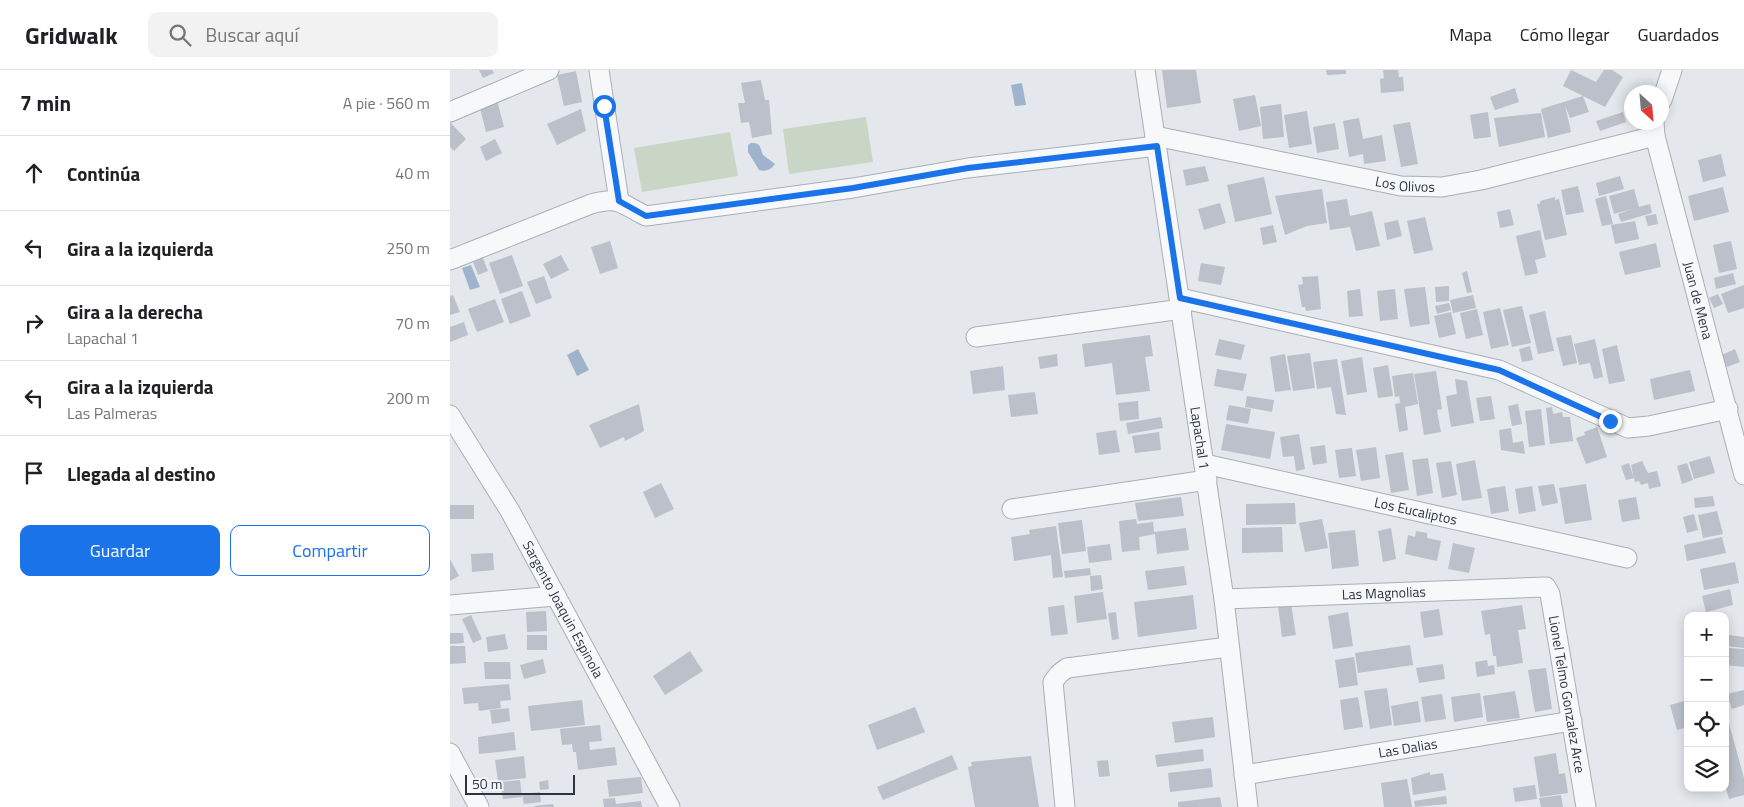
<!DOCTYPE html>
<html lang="es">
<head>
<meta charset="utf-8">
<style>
  :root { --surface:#fff; --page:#f2f2f2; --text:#202124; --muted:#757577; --line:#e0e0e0; --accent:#1a73e8 }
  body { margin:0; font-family:"Titillium Web",sans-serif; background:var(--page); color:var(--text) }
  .controls { position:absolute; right:15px; bottom:15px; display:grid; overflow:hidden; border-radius:10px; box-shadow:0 2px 12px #0003 }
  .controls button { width:45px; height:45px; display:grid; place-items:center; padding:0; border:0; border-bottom:1px solid var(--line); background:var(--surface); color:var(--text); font:25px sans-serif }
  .compass { position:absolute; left:1174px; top:15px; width:45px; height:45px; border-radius:50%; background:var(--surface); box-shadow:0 2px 12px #0003; rotate:154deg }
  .scale { position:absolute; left:15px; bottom:12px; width:110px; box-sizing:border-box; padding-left:5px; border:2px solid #2b3445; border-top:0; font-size:14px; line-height:18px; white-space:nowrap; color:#2b3445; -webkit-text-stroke:4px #f4f6f9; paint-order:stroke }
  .stop { position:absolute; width:15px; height:15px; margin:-11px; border:4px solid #1a73e8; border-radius:50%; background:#fff }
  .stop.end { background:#1a73e8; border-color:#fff; box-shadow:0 1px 5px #0008 }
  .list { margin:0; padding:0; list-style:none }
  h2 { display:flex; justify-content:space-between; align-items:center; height:65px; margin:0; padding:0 20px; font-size:21px }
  h2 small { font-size:16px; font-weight:400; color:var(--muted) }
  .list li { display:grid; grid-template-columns:32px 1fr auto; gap:15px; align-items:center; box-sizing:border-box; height:75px; padding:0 20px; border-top:1px solid var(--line) }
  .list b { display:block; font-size:19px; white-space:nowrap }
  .list p { margin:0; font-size:16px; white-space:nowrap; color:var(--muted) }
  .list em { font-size:16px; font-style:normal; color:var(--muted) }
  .actions { display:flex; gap:10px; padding:15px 20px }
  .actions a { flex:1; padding:11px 0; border:1px solid var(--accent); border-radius:10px; text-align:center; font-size:18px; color:var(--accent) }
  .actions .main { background:var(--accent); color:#fff }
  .icon { flex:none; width:28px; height:28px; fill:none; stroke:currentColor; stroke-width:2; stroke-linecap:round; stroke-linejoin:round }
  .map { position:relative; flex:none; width:1294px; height:737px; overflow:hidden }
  header { display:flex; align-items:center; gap:30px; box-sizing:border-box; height:70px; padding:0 25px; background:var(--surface); border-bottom:1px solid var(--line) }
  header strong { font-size:24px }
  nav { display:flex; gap:28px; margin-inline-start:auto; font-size:18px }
  .search { width:350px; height:45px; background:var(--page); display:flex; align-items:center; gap:12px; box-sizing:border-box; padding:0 18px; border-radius:10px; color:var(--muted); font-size:19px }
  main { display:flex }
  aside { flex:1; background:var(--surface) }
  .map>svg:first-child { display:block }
  .green { fill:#c9d6c5 }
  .water { fill:#9fb4cc }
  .building { fill:#bbc0ca }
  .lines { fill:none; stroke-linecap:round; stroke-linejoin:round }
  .minor-casing { stroke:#a9aeb7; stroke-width:21 }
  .minor { stroke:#f7f8fa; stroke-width:19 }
  .route { stroke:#1a73e8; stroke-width:6 }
  .labels { text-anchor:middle; stroke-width:5; stroke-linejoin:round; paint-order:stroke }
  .street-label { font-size:14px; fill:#2b3445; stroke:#f4f6f9 }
</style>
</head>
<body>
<header>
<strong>Gridwalk</strong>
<div class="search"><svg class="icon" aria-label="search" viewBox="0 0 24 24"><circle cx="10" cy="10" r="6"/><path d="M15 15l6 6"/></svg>Buscar aquí</div>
<nav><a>Mapa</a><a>Cómo llegar</a><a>Guardados</a></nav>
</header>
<main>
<aside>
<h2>7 min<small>A pie · 560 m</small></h2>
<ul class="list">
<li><svg class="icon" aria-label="ahead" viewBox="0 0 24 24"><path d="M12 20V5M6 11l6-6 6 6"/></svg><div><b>Continúa</b></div><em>40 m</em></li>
<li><svg class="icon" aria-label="left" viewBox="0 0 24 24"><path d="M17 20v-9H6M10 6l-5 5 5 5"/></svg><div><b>Gira a la izquierda</b></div><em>250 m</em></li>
<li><svg class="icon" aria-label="right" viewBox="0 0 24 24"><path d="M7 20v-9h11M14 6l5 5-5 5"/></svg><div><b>Gira a la derecha</b><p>Lapachal 1</p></div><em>70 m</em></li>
<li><svg class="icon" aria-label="left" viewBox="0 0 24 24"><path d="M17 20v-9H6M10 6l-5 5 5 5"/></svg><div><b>Gira a la izquierda</b><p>Las Palmeras</p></div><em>200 m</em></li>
<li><svg class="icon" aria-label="arrive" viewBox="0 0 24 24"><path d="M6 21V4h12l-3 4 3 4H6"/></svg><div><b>Llegada al destino</b></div></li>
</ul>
<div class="actions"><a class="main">Guardar</a><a>Compartir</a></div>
</aside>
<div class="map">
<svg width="1294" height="737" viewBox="0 0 1294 737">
  <rect width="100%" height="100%" fill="#e4e7ec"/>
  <path class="green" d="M416 47 423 92 339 104 333 59Z
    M280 62 288 106 192 122 184 78Z"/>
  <path class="water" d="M572 13 576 35 565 36 561 15Z
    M301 73C311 72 310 78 313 85L325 94C321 100 316 102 309 100L298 82V75Z
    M21 195 30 217 20 220 12 198Z
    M128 279 139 300 127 306 117 285Z"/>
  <path class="building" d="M29 0H42L44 3 33 8Z
    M712 0H746L751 33 717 38Z
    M876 0H896V4L877 5Z
    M933 0H948L949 7H953L954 21 931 23 930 9 934 8Z
    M1121 0 1146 12 1154 0H1162L1173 7 1155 37 1133 26 1139 42 1120 48 1115 35 1121 62 1098 68 1091 39 1133 26 1113 16Z
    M126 1 132 32 114 36 107 5Z
    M311 10 315 30H319L322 64 302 68 299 52 291 53 288 33H295L291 13Z
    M1065 18 1069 32 1045 40 1040 27Z
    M805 25 811 56 789 61 783 29Z
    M47 30 54 57 36 62 29 34Z
    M831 34 834 67 813 69 810 37Z
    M131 39 136 61 107 75 97 54Z
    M857 41 862 74 839 78 834 45Z
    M1038 42 1041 67 1024 69 1020 45Z
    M1173 42 1176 52 1150 61 1146 51Z
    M1091 43 1095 67 1049 77 1044 48Z
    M909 48 913 69 932 65 936 91 914 94 913 84 899 87 893 51Z
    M0 52 16 69 4 81 0 77Z
    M960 52 968 94 951 97 943 55Z
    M885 53 889 79 867 83 863 57Z
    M45 69 52 83 36 91 30 77Z
    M1271 84 1276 106 1253 112 1248 90Z
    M755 96 759 111 736 116 733 100Z
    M1170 106 1174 119 1149 126 1146 113Z
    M814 107 822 144 785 152 777 115Z
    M1128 116 1134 142 1116 145 1111 120Z
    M1273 117 1279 142 1244 151 1238 126Z
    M872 119 877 153 857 156 835 165 825 126Z
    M1184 119 1189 137 1200 134 1202 143 1171 152 1168 144 1182 139 1164 144 1159 126Z
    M1156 126 1163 154 1152 156 1145 129Z
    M1105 127V130L1109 129 1117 165 1095 170 1087 134H1090V131Z
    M897 129 900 146 922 141 930 176 906 181 900 157 880 160 876 132Z
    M770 133 776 153 754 160 748 139Z
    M1060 139 1064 155 1050 158 1047 142Z
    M1206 144 1208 154 1198 156 1195 146Z
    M975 147 983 180 964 184 957 151Z
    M948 150 952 166 937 170 934 153Z
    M1185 151 1189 169 1165 174 1161 155Z
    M823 155 827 172 813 175 810 158Z
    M1090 160 1096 187 1085 190 1088 203 1075 206 1066 166Z
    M160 171 168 198 150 204 141 177Z
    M1281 171 1287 199 1269 203 1263 175Z
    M1206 173 1211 197 1175 205 1169 182Z
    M62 185 73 216 50 224 39 193Z
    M111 185 119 200 101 209 93 194Z
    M33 188 38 201 28 205 23 192Z
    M751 193 775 197 771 215 748 211Z
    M1017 201 1022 222 1017 223 1012 203Z
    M1283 203 1286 214 1266 219 1264 208Z
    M94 206 102 228 86 234 77 212Z
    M868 206 871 239 856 241 855 237H852L848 215 853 214 852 207Z
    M1294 215V238L1278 243 1271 224Z
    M999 216V231L986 232 985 217Z
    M975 217 980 254 960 257 954 219Z
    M910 219 913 246 899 247 897 221Z
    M945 219 948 249 930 251 927 221Z
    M72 221 81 246 60 254 51 229Z
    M1268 224 1273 234 1264 238 1259 228Z
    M3 225 10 242 0 245V226Z
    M1023 225 1026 238 1003 243 1000 230Z
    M45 229 54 252 27 262 18 239Z
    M999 233 1001 240 987 244 985 236Z
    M1072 236 1081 273 1062 277 1053 240Z
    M1050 238 1059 275 1041 279 1033 242Z
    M1027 239 1033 265 1016 269 1010 243Z
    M1095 241 1104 281 1088 284 1079 245Z
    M1001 242 1006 264 989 268 984 246Z
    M14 252 18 265 0 272V257Z
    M700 265 703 286 695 287 700 321 666 325 662 293 635 297 632 274Z
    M1121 265 1127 293 1113 296 1106 268Z
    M769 269 795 275 791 290 765 285Z
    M1145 269 1153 307 1144 309 1140 293 1129 295 1124 274Z
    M1167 275 1175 311 1159 314 1152 279Z
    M1080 276 1083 290 1072 292 1069 279Z
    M1285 279 1290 292 1277 297 1272 285Z
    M860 283 865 318 843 321 837 286Z
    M607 284 608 296 590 299 588 287Z
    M835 284 841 320 825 322 820 287Z
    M912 287 917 322 897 325 891 291Z
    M887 289 896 345 886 344 881 317 867 319 863 292Z
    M938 295 943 326 928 328 923 298Z
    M553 296 555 320 523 324 520 301Z
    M767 299 797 304 793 321 764 316Z
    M1240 300 1245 321 1204 330 1200 309Z
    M986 301 992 339 987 340 991 362 974 365 964 304Z
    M963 303 968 334 955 337 958 360 949 362 945 334 950 333 949 326 945 327 942 306Z
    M1005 309 1017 311 1024 353 1001 357 996 326 1007 324Z
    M585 322 588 344 561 347 558 325Z
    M797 326 824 330 822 342 795 337Z
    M1041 326 1045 349 1030 351 1026 328Z
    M688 331 689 349 670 351 668 333Z
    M189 334 194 361 175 371 174 367 150 378 139 355Z
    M1068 334 1072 354 1062 356 1058 336Z
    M779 335 801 339 798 354 776 350Z
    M1102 337 1103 344 1112 342 1113 347H1120L1123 371 1100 374 1096 338Z
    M1091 339 1095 375 1079 377 1075 341Z
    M711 347 713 358 678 364 676 353Z
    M776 354 825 362 820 389 771 380Z
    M1147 357 1157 387 1136 394 1126 368 1135 365 1134 362Z
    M1061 358 1063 373 1073 371 1075 384 1051 380 1049 360Z
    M666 360 670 382 649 385 646 363Z
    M709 362 711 380 685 383 682 366Z
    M849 364 855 399 846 401 844 386 833 387 830 367Z
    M875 375 877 393 863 395 860 377Z
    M926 377 930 408 911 411 906 380Z
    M902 378 906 406 889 408 885 380Z
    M953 382 959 420 941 423 935 385Z
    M1260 386 1265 403 1244 409 1239 392Z
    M978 388 983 423 967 426 962 390Z
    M1025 390 1032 428 1012 431 1006 394Z
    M1001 391 1007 425 992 428 986 393Z
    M1192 391 1198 403 1207 401 1211 416 1199 419 1198 413 1191 415 1189 411 1185 412 1181 395Z
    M1179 393 1184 408 1176 410 1171 396Z
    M1237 393 1243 410 1232 414 1227 396Z
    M211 413 224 439 205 448 193 422Z
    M1104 414 1108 433 1092 436 1088 416Z
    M1136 414 1142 450 1115 454 1109 418Z
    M1055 416 1059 441 1041 444 1037 419Z
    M1082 416 1086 441 1069 444 1065 419Z
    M1263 426 1265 436 1245 438 1244 428Z
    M731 427 734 446 688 451 685 433Z
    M1186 427 1190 449 1172 452 1168 430Z
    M845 433 846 454 796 455V434Z
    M0 435H24V449H0Z
    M1267 441 1273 464 1253 468 1248 445Z
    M1244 444 1248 460 1237 463 1233 447Z
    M686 449 687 454 703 452 704 462 736 458 739 480 707 484 705 464 689 467 690 480 672 482 669 451Z
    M872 449 878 478 855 482 849 453Z
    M632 450 636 481 612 484 608 453Z
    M606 456 613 507 603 508 601 485 564 491 561 467 580 464 579 460Z
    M832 457 833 482 792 483V458Z
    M941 458 946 489 933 492 928 461Z
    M905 460 909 496 882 499 878 463Z
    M966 461 977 463V468L991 471 987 491 955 484 958 465 965 467Z
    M1272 467 1276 483 1237 491 1234 475Z
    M1003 473 1025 478 1019 503 998 499Z
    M660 474 662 490 639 493 637 477Z
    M43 483 44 500 22 502 21 484Z
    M0 489 9 506 0 511Z
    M1285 492 1289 513 1254 520 1250 499Z
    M734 496 737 515 698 520 695 501Z
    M640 498 641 505 615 508 614 501Z
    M651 505 653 519 641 521 640 506Z
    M1280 519 1283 535 1256 542 1252 526Z
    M653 522 657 549 627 553 624 526Z
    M743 525 747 559 688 567 684 532Z
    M841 534 846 565 832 567 828 536Z
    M614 535 618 564 601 566 598 537Z
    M1072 535 1076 559 1068 560 1073 593 1047 597 1046 586H1043L1040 564 1035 565 1031 541Z
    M989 539 993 565 974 568 970 542Z
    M96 541 97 561 77 562 76 542Z
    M666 542 669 569 662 570 658 543Z
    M898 542 903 576 883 579 878 546Z
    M21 545 32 569 23 573 12 549Z
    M0 563H13L14 573 0 574Z
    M55 564 58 579 38 582 36 567Z
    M77 565H97V580H77Z
    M1279 565 1294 567V578L1278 576Z
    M960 575 963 595 908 603 905 583Z
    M0 576H15L16 593 0 594Z
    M1278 578 1294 579V597L1276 595Z
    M240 581 253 601 215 625 203 606Z
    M904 587 908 615 889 618 885 590Z
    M93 589 96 603 74 609 70 595Z
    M1037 590 1038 596 1044 595 1045 604 1027 607 1025 592Z
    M34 592H60L61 609H35Z
    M993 594 995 609 969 613 966 598Z
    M1096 598 1102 639 1085 642 1078 600Z
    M59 614 61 630 50 631 51 638 29 641 28 633 14 634 12 618Z
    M937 618 942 655 920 659 914 621Z
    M1294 620V635L1282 639 1277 624Z
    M1065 621 1070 648 1037 652 1033 626Z
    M1030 623 1033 647 1004 652 1001 627Z
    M992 624 996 649 975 652 971 627Z
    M908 627 913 657 894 660 890 630Z
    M132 630 135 655 81 661 78 636Z
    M1238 630V657L1227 660 1220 635Z
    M968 631 971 652 944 656 941 636Z
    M465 637 475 662 427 680 418 655Z
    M59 638 60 651 42 654 40 640Z
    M763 647 765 667 725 673 722 652Z
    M1278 650 1294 708V725L1279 729 1275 715V651Z
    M150 655 152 671 139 672 140 680 165 677 167 695 128 700 126 682H123L122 674 112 675 110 659Z
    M64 662 66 680 29 684 28 667Z
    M753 679 754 691 707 697 705 685Z
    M1106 683 1109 704 1115 703 1118 723 1090 727 1084 687Z
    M502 685 508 699 433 730 427 717Z
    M74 686 76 708 48 711 45 690Z
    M581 686 589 737H525L518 697 522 696 521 692Z
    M658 690 660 706 649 707 647 691Z
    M761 698 763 717 720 722 718 703Z
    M980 702V705L993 703 996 720 963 725 961 708Z
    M191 707 193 723 159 727 157 710Z
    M957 709 962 737H934L931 713Z
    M70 710 72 727 53 729 51 712Z
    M98 710 99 719 90 720 89 712Z
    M1085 715 1087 729 1065 732 1063 718Z
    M90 722 91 732 74 734 72 724Z
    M1111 725 1113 737H1091L1089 728Z
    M996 726 997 734 965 737 964 731Z
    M770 727 772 737H728V732Z
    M165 728 166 734 191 731 192 737H154L153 729Z
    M103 734 104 737H84V736Z"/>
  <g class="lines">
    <g class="minor-casing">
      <g id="minor">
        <path d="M149 0 169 131"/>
        <path id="s1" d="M695 0 774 529 798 737"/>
        <path d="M1212 30 1222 0"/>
        <path d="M0 42 99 0"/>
        <path id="s2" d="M1204 52 1205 66 1294 405"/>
        <path id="s3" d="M705 66 951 116 992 117 1031 110 1205 66"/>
        <path d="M0 190 141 134C170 126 171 134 196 146L403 118 518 98 707 76"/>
        <path d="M730 228 1049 300 1178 358 1199 356 1278 339"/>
        <path d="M526 267 732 239"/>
        <path id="s4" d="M0 345 60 441 220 737"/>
        <path id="s5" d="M755 394 1177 488"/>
        <path d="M562 439 757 410"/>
        <path id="s6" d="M774 529 1096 517 1100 524 1136 737"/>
        <path d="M0 535 106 526"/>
        <path d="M0 683 29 737"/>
        <path id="s7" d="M794 705 1122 651"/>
        <path d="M615 737 603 612 609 604 617 598 778 577"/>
      </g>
    </g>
    <use href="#minor" class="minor"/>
  </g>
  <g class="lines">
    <path class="route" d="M154 36 169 131 196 146 403 118 518 98 707 76 730 228 1049 300 1160 351"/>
  </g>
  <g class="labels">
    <g class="street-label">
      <text dy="5" stroke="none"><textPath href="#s3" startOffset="255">Los Olivos</textPath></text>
      <text dy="5" stroke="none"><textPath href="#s2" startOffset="184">Juan de Mena</textPath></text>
      <text dy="5" stroke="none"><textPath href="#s1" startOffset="372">Lapachal 1</textPath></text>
      <text dy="5" stroke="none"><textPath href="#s5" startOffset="216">Los Eucaliptos</textPath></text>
      <text dy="5" stroke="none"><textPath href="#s6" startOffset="160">Las Magnolias</textPath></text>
      <text dy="5" stroke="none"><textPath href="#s4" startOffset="225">Sargento Joaquin Espinola</textPath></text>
      <text dy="5" stroke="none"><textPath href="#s6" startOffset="432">Lionel Telmo Gonzalez Arce</textPath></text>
      <text dy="5" stroke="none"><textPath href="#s7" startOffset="166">Las Dalias</textPath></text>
    </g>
  </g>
</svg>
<div class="controls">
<button>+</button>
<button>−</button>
<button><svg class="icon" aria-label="locate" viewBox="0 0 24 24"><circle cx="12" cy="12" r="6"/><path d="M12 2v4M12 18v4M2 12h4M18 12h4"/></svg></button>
<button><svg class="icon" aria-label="layers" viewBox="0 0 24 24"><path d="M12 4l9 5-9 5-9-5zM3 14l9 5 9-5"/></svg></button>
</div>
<svg class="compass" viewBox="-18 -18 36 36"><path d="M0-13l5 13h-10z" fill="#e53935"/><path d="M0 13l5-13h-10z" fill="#757577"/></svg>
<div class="scale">50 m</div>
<div class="stop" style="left:154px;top:36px"></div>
<div class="stop end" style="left:1160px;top:351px"></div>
</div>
</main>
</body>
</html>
